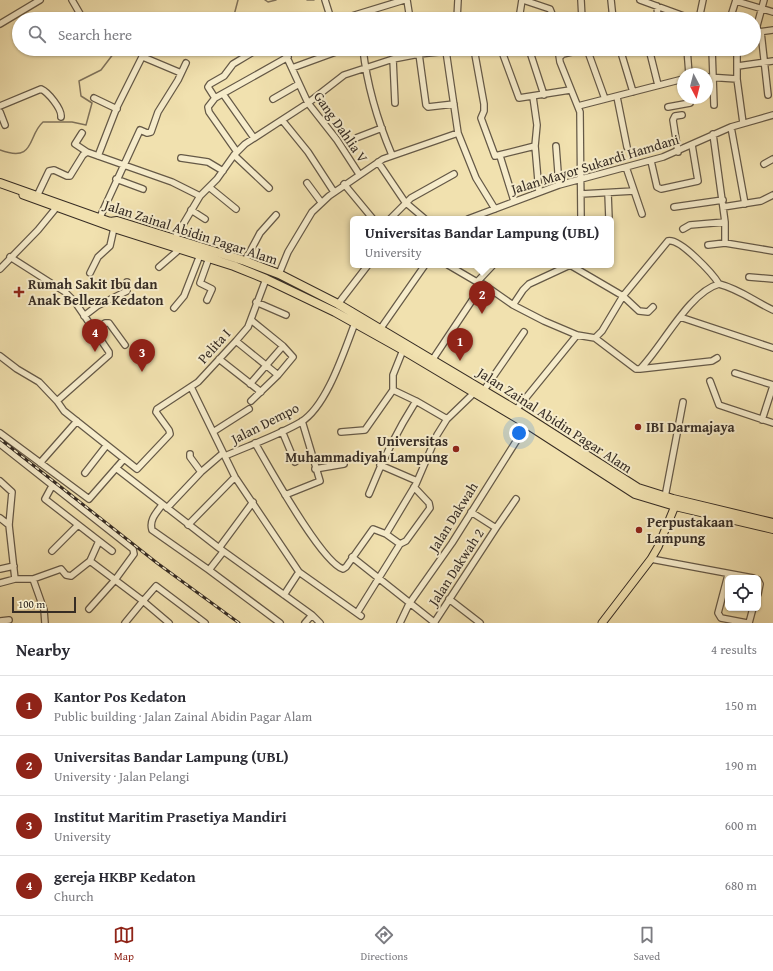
<!DOCTYPE html>
<html lang="en">
<head>
<meta charset="utf-8">
<style>
  :root { --surface:#fff; --page:#f7f7f7; --text:#2b2b33; --muted:#7c7c81; --line:#e1e1e2; --accent:#8f2418 }
  body { margin:0; font-family:"Gentium Book Plus",serif; background:var(--page); color:var(--text) }
  .controls { position:absolute; right:12px; bottom:12px; display:grid; overflow:hidden; border-radius:6px; box-shadow:0 1px 3px #0004 }
  .controls button { width:36px; height:36px; display:grid; place-items:center; padding:0; border:0; border-bottom:1px solid var(--line); background:var(--surface); color:var(--text); font:20px sans-serif }
  .compass { position:absolute; left:677px; top:68px; width:36px; height:36px; border-radius:50%; background:var(--surface); box-shadow:0 1px 3px #0004; rotate:173deg }
  .scale { position:absolute; left:12px; bottom:10px; width:64px; box-sizing:border-box; padding-left:4px; border:2px solid #362c24; border-top:0; font-size:11px; line-height:14px; white-space:nowrap; color:#362c24; -webkit-text-stroke:3px #f6eccb; paint-order:stroke }
  .you { position:absolute; left:519px; top:433px; width:14px; height:14px; margin:-10px; border:3px solid #fff; border-radius:50%; background:#1a73e8; box-shadow:0 0 0 6px #1a73e833 }
  .badge { display:grid; place-items:center; width:26px; height:26px; border-radius:50%; background:var(--accent); color:#fff; font-size:13px; font-weight:700 }
  .pin { position:absolute; translate:-50% -33px; filter:drop-shadow(0 1px 2px #0008) }
  .pin::after { content:''; position:absolute; top:21px; width:14px; height:12px; background:inherit; clip-path:polygon(0 0,100% 0,50% 100%) }
  .popup { position:absolute; left:350px; top:216px; width:264px; height:52px; box-sizing:border-box; display:grid; place-content:center; border-radius:6px; background:var(--surface); filter:drop-shadow(0 1px 3px #0005); font-size:13px; white-space:nowrap; color:var(--muted) }
  .popup b { font-size:15px; color:var(--text) }
  .popup::after { content:''; position:absolute; left:50%; top:100%; margin-left:-8px; border:8px solid transparent; border-top-color:var(--surface) }
  .list { margin:0; padding:0; list-style:none }
  h2 { display:flex; justify-content:space-between; align-items:center; height:52px; margin:0; padding:0 16px; font-size:17px }
  h2 small { font-size:13px; font-weight:400; color:var(--muted) }
  .list li { display:grid; grid-template-columns:26px 1fr auto; gap:12px; align-items:center; box-sizing:border-box; height:60px; padding:0 16px; border-top:1px solid var(--line) }
  .list b { display:block; font-size:15px; white-space:nowrap }
  .list p { margin:0; font-size:13px; white-space:nowrap; color:var(--muted) }
  .list em { font-size:13px; font-style:normal; color:var(--muted) }
  .icon { flex:none; width:22px; height:22px; fill:none; stroke:currentColor; stroke-width:2; stroke-linecap:round; stroke-linejoin:round }
  .map { position:relative; flex:none; width:773px; height:623px; overflow:hidden }
  .search { position:absolute; background:var(--surface); box-shadow:0 1px 3px #0004; left:12px; right:12px; top:12px; height:44px; display:flex; align-items:center; gap:10px; box-sizing:border-box; padding:0 14px; border-radius:22px; color:var(--muted); font-size:15px }
  .sheet { height:292px; background:var(--surface) }
  nav { display:flex; justify-content:space-around; align-items:center; box-sizing:border-box; height:56px; border-top:1px solid var(--line); background:var(--surface); font-size:11px; color:var(--muted) }
  nav a { display:grid; justify-items:center; gap:2px }
  nav .on { color:var(--accent) }
  .map>svg:first-child { display:block }
  .lines { fill:none; stroke-linecap:round; stroke-linejoin:round }
  .stream { stroke:#80735b; stroke-width:1.5 }
  .minor-casing { stroke:#655947; stroke-width:8 }
  .major-casing { stroke:#362c24; stroke-width:9 }
  .highway-casing { stroke:#362c24; stroke-width:10 }
  .minor { stroke:#f6eccb; stroke-width:5.5 }
  .major { stroke:#f1e1af; stroke-width:7 }
  .highway { stroke:#f1e1af; stroke-width:8 }
  .rail-casing { stroke:#362c24; stroke-width:3 }
  .rail { stroke:#f6eccb; stroke-width:1.5; stroke-dasharray:4.5; stroke-linecap:butt }
  .poi-dot { fill:#8f2418; stroke:#f6eccb; stroke-width:1.5 }
  .labels { text-anchor:middle; stroke-width:4; stroke-linejoin:round; paint-order:stroke }
  .street-label { font-size:14px; fill:#362c24; stroke:#f6eccb }
  .poi-label { font-size:14px; font-weight:bold; fill:#362c24; stroke:#f6eccb; text-anchor:start }
</style>
</head>
<body>
<div class="map">
<svg width="773" height="623" viewBox="0 0 773 623">
  <rect width="100%" height="100%" fill="#f1e1af"/>
  <filter id="stains"><feTurbulence type="fractalNoise" baseFrequency=".005" numOctaves="4"/><feColorMatrix values="0 0 0 0 .2 0 0 0 0 .09 0 0 0 0 .02 0 0 0 .5 -.17"/></filter>
  <radialGradient id="worn" r=".72"><stop offset=".6" stop-color="#630" stop-opacity="0"/><stop offset="1" stop-color="#630" stop-opacity=".3"/></radialGradient>
  <g class="lines">
    <path class="stream" d="M265 0 268 2 276 0
      M307 0H314
      M233 19 238 0
      M189 49C198 57 214 57 223 49
      M0 150C36 163 27 136 43 122H72L86 125 92 103 81 96 79 81 101 70 117 49"/>
    <g class="minor-casing">
      <path id="minor" d="M72 0 83 19
        M325 0 331 19
        M407 0 410 19
        M523 0 550 9 554 19
        M581 0 582 19
        M611 0 613 19
        M640 0 692 19
        M736 1 773 12
        M657 6 658 19
        M342 19 404 0
        M457 19 458 0
        M519 19 522 0
        M699 19 703 0
        M730 19 736 0
        M0 24 40 0
        M758 32 773 30
        M761 32 768 95
        M755 33 764 0
        M283 49 308 103 337 140 359 174
        M363 49C367 85 378 122 392 155
        M474 49 484 104V111L481 118 495 156 535 146
        M501 49 519 98 570 90
        M529 49 544 95
        M558 49 560 62 580 112 581 219
        M587 49 605 99
        M620 49 633 92
        M649 49 658 85
        M687 49 689 74
        M712 49 714 105
        M737 49V79L743 123
        M446 51 458 133 476 178 495 209
        M419 54 426 105 428 107 454 104
        M143 57 181 73
        M560 57 563 54 585 49
        M393 59 395 103
        M738 66 773 61
        M292 68 344 49
        M707 77 737 79
        M223 94 254 138
        M533 97 537 125 535 146 539 192
        M617 97 627 147
        M94 98 117 109
        M215 98 208 87 210 84 224 76 233 64 258 49
        M273 99 299 84
        M0 106 41 89C48 92 62 109 61 117
        M578 106 683 79
        M668 107 690 103
        M0 112 5 125
        M282 120 308 152 334 192
        M731 127 745 204
        M82 133 75 144 87 152
        M713 134 725 222V243
        M356 138 382 128
        M556 146 559 185
        M237 152 209 112 208 107 215 98 288 57
        M678 152 673 120 675 116 682 115
        M234 155 269 188
        M98 156 117 107 145 51
        M500 156 514 201
        M181 158 208 162 223 171
        M651 161 657 187 661 189 698 181 692 145
        M378 162 405 202 425 219
        M764 164 773 159
        M626 167 642 214
        M116 179 143 189
        M307 183 321 202
        M344 184 373 219
        M209 187 236 209
        M608 193 609 219
        M38 194 49 171 54 170 67 176H70L83 155 87 152 172 182 200 196
        M581 194 634 191
        M674 207 723 200
        M723 207 761 201 773 195
        M191 210 205 219
        M101 215 140 130 147 133 151 132 158 112 178 80 186 63
        M390 219 411 198 454 174
        M468 219 559 185 663 157 731 127 773 115
        M683 229 690 225 725 222
        M175 238 200 196 217 179 234 155 245 144 308 103 344 75 393 59 419 54 468 49
        M708 245 725 243 773 251
        M10 257 65 292 75 302 109 352V355L57 401 64 411 137 469 170 434 169 430 156 412 157 409 198 382 236 341 248 327 266 279
        M245 261 260 233 276 215
        M448 265 477 282 483 284 513 305 544 321 577 335 595 338 636 369H640C662 347 689 292 719 284
        M159 267 181 248
        M0 269 38 230 56 208
        M90 273 98 257 110 246 114 228
        M279 274 288 252 312 212 329 196 383 159 458 133
        M749 277 773 279
        M477 282 493 265
        M719 284C739 289 754 301 773 310
        M207 300 212 289 200 283 209 258
        M256 302 286 315
        M338 304 368 265
        M513 305 523 290 529 284 570 265 623 296 639 311 648 312 653 307
        M174 308 184 296 200 255
        M84 316 97 306 127 291V282
        M680 317 773 348
        M251 320 283 346 293 357 278 375 251 401
        M381 328 425 265
        M93 331 105 323H109L125 345
        M595 338 602 331 623 296 668 241C680 238 713 274 719 284
        M236 341 278 375
        M403 350 393 375V390L416 401 447 419
        M0 356 17 369 39 382 57 401
        M219 359 261 392
        M433 359 483 284
        M640 369 712 361 717 358
        M735 373 773 385
        M710 381 719 405 773 423
        M250 384 283 346
        M191 387 235 477 299 572 361 616
        M484 390 524 332
        M516 410 577 335
        M762 420 773 386
        M282 431 295 462
        M213 432 249 409
        M341 432 365 430 393 390
        M0 433 89 499 124 459
        M255 443C269 467 321 562 343 569L346 567 373 529 386 534 400 544
        M0 444 133 549 134 554 115 580 89 609
        M190 454V457L201 472
        M225 456C250 445 277 436 301 422 327 406 344 351 355 323
        M40 463 77 421
        M380 465 417 481
        M116 468 219 548 312 615 320 623
        M315 469 344 464
        M85 473 106 446
        M0 481 12 492 9 525 15 579
        M369 494C382 461 397 431 416 401
        M285 495 320 481 302 421
        M665 497 683 402
        M162 505C156 513 149 520 152 530L209 570 280 623
        M167 508 201 472 223 453
        M0 518 9 525
        M188 525 235 477
        M496 528 516 499
        M386 534 416 484 437 435 447 419 475 392
        M99 541 112 551
        M219 548 253 502
        M52 551 78 525
        M352 557 435 623
        M651 559 753 578
        M90 561 143 601 125 623
        M0 569 14 566
        M209 570 223 552
        M728 575 718 613 721 618 747 623
        M33 579 44 610 45 623
        M758 580 760 584 758 594
        M0 583 15 579H33L61 569 66 575 71 576 90 561 99 541 45 499 52 486
        M284 595 299 572
        M449 599 480 623
        M357 613 400 544 406 541 430 508 429 503 414 487
        M0 621 9 620
        M169 623 143 601 156 586 205 623
        M305 623 312 615
        M400 623 409 604 452 543 527 424
        M434 623 496 528 471 512
        M749 623 753 608"/>
    </g>
    <g class="major-casing">
      <path id="major" d="M23 195 114 228
        M602 623 651 559 658 547 675 506"/>
    </g>
    <g class="highway-casing">
      <path id="highway" d="M0 183 110 222 117 221 245 261 279 274 338 304 516 410 638 488 673 499 773 523
        M110 222 114 228 234 266 266 279 335 312 403 350 522 421 635 494 675 506 773 529"/>
    </g>
    <use href="#minor" class="minor"/>
    <use href="#major" class="major"/>
    <use href="#highway" class="highway"/>
    <g class="rail-casing">
      <path id="rail" d="M0 439 157 563 239 623"/>
    </g>
    <use href="#rail" class="rail"/>
  </g>
  <g class="poi-dot">
    <path d="M17 286h4v4h4v4h-4v4h-4v-4h-4v-4h4z"/>
    <circle cx="638" cy="427" r="4"/>
    <circle cx="456" cy="449" r="4"/>
    <circle cx="639" cy="530" r="4"/>
  </g>
  <g class="labels">
    <g class="street-label">
      <text transform="translate(341 127) rotate(55)" y="5">Gang Dahlia V</text>
      <text transform="translate(595 164) rotate(-17)" y="5">Jalan Mayor Sukardi Hamdani</text>
      <text transform="translate(191 232) rotate(18)" y="5">Jalan Zainal Abidin Pagar Alam</text>
      <text transform="translate(214 346) rotate(-48)" y="5">Pelita I</text>
      <text transform="translate(555 420) rotate(33)" y="5">Jalan Zainal Abidin Pagar Alam</text>
      <text transform="translate(265 423) rotate(-27)" y="5">Jalan Dempo</text>
      <text transform="translate(453 517) rotate(-58)" y="5">Jalan Dakwah</text>
      <text transform="translate(456 567) rotate(-57)" y="5">Jalan Dakwah 2</text>
    </g>
    <g class="poi-label">
      <text x="28" y="289">Rumah Sakit Ibu dan<tspan x="28" dy="16">Anak Belleza Kedaton</tspan></text>
      <text x="646" y="432">IBI Darmajaya</text>
      <text x="448" y="446" text-anchor="end">Universitas<tspan x="448" dy="16">Muhammadiyah Lampung</tspan></text>
      <text x="647" y="527">Perpustakaan<tspan x="647" dy="16">Lampung</tspan></text>
    </g>
  </g>
  <rect width="100%" height="100%" filter="url(#stains)"/>
  <rect width="100%" height="100%" fill="url(#worn)"/>
</svg>
<div class="controls">
<button><svg class="icon" aria-label="locate" viewBox="0 0 24 24"><circle cx="12" cy="12" r="6"/><path d="M12 2v4M12 18v4M2 12h4M18 12h4"/></svg></button>
</div>
<svg class="compass" viewBox="-18 -18 36 36"><path d="M0-13l5 13h-10z" fill="#e53935"/><path d="M0 13l5-13h-10z" fill="#7c7c81"/></svg>
<div class="scale">100 m</div>
<div class="you"></div>
<div class="pin badge" style="left:460px;top:361px">1</div>
<div class="pin badge" style="left:482px;top:314px">2</div>
<div class="popup"><b>Universitas Bandar Lampung (UBL)</b>University</div>
<div class="pin badge" style="left:142px;top:372px">3</div>
<div class="pin badge" style="left:95px;top:352px">4</div>
<div class="search"><svg class="icon" aria-label="search" viewBox="0 0 24 24"><circle cx="10" cy="10" r="6"/><path d="M15 15l6 6"/></svg>Search here</div>
</div>
<section class="sheet">
<h2>Nearby<small>4 results</small></h2>
<ul class="list">
<li><span class="badge">1</span><div><b>Kantor Pos Kedaton</b><p>Public building · Jalan Zainal Abidin Pagar Alam</p></div><em>150 m</em></li>
<li><span class="badge">2</span><div><b>Universitas Bandar Lampung (UBL)</b><p>University · Jalan Pelangi</p></div><em>190 m</em></li>
<li><span class="badge">3</span><div><b>Institut Maritim Prasetiya Mandiri</b><p>University</p></div><em>600 m</em></li>
<li><span class="badge">4</span><div><b>gereja HKBP Kedaton</b><p>Church</p></div><em>680 m</em></li>
</ul>
</section>
<nav>
<a class="on"><svg class="icon" aria-label="map" viewBox="0 0 24 24"><path d="M3 6l6-2 6 2 6-2v14l-6 2-6-2-6 2zM9 4v14M15 6v14"/></svg>Map</a>
<a><svg class="icon" aria-label="directions" viewBox="0 0 24 24"><path d="M12 3l9 9-9 9-9-9zM9 14v-3h6M13 9l2 2-2 2"/></svg>Directions</a>
<a><svg class="icon" aria-label="saved" viewBox="0 0 24 24"><path d="M7 4h10v16l-5-4-5 4z"/></svg>Saved</a>
</nav>
</body>
</html>
